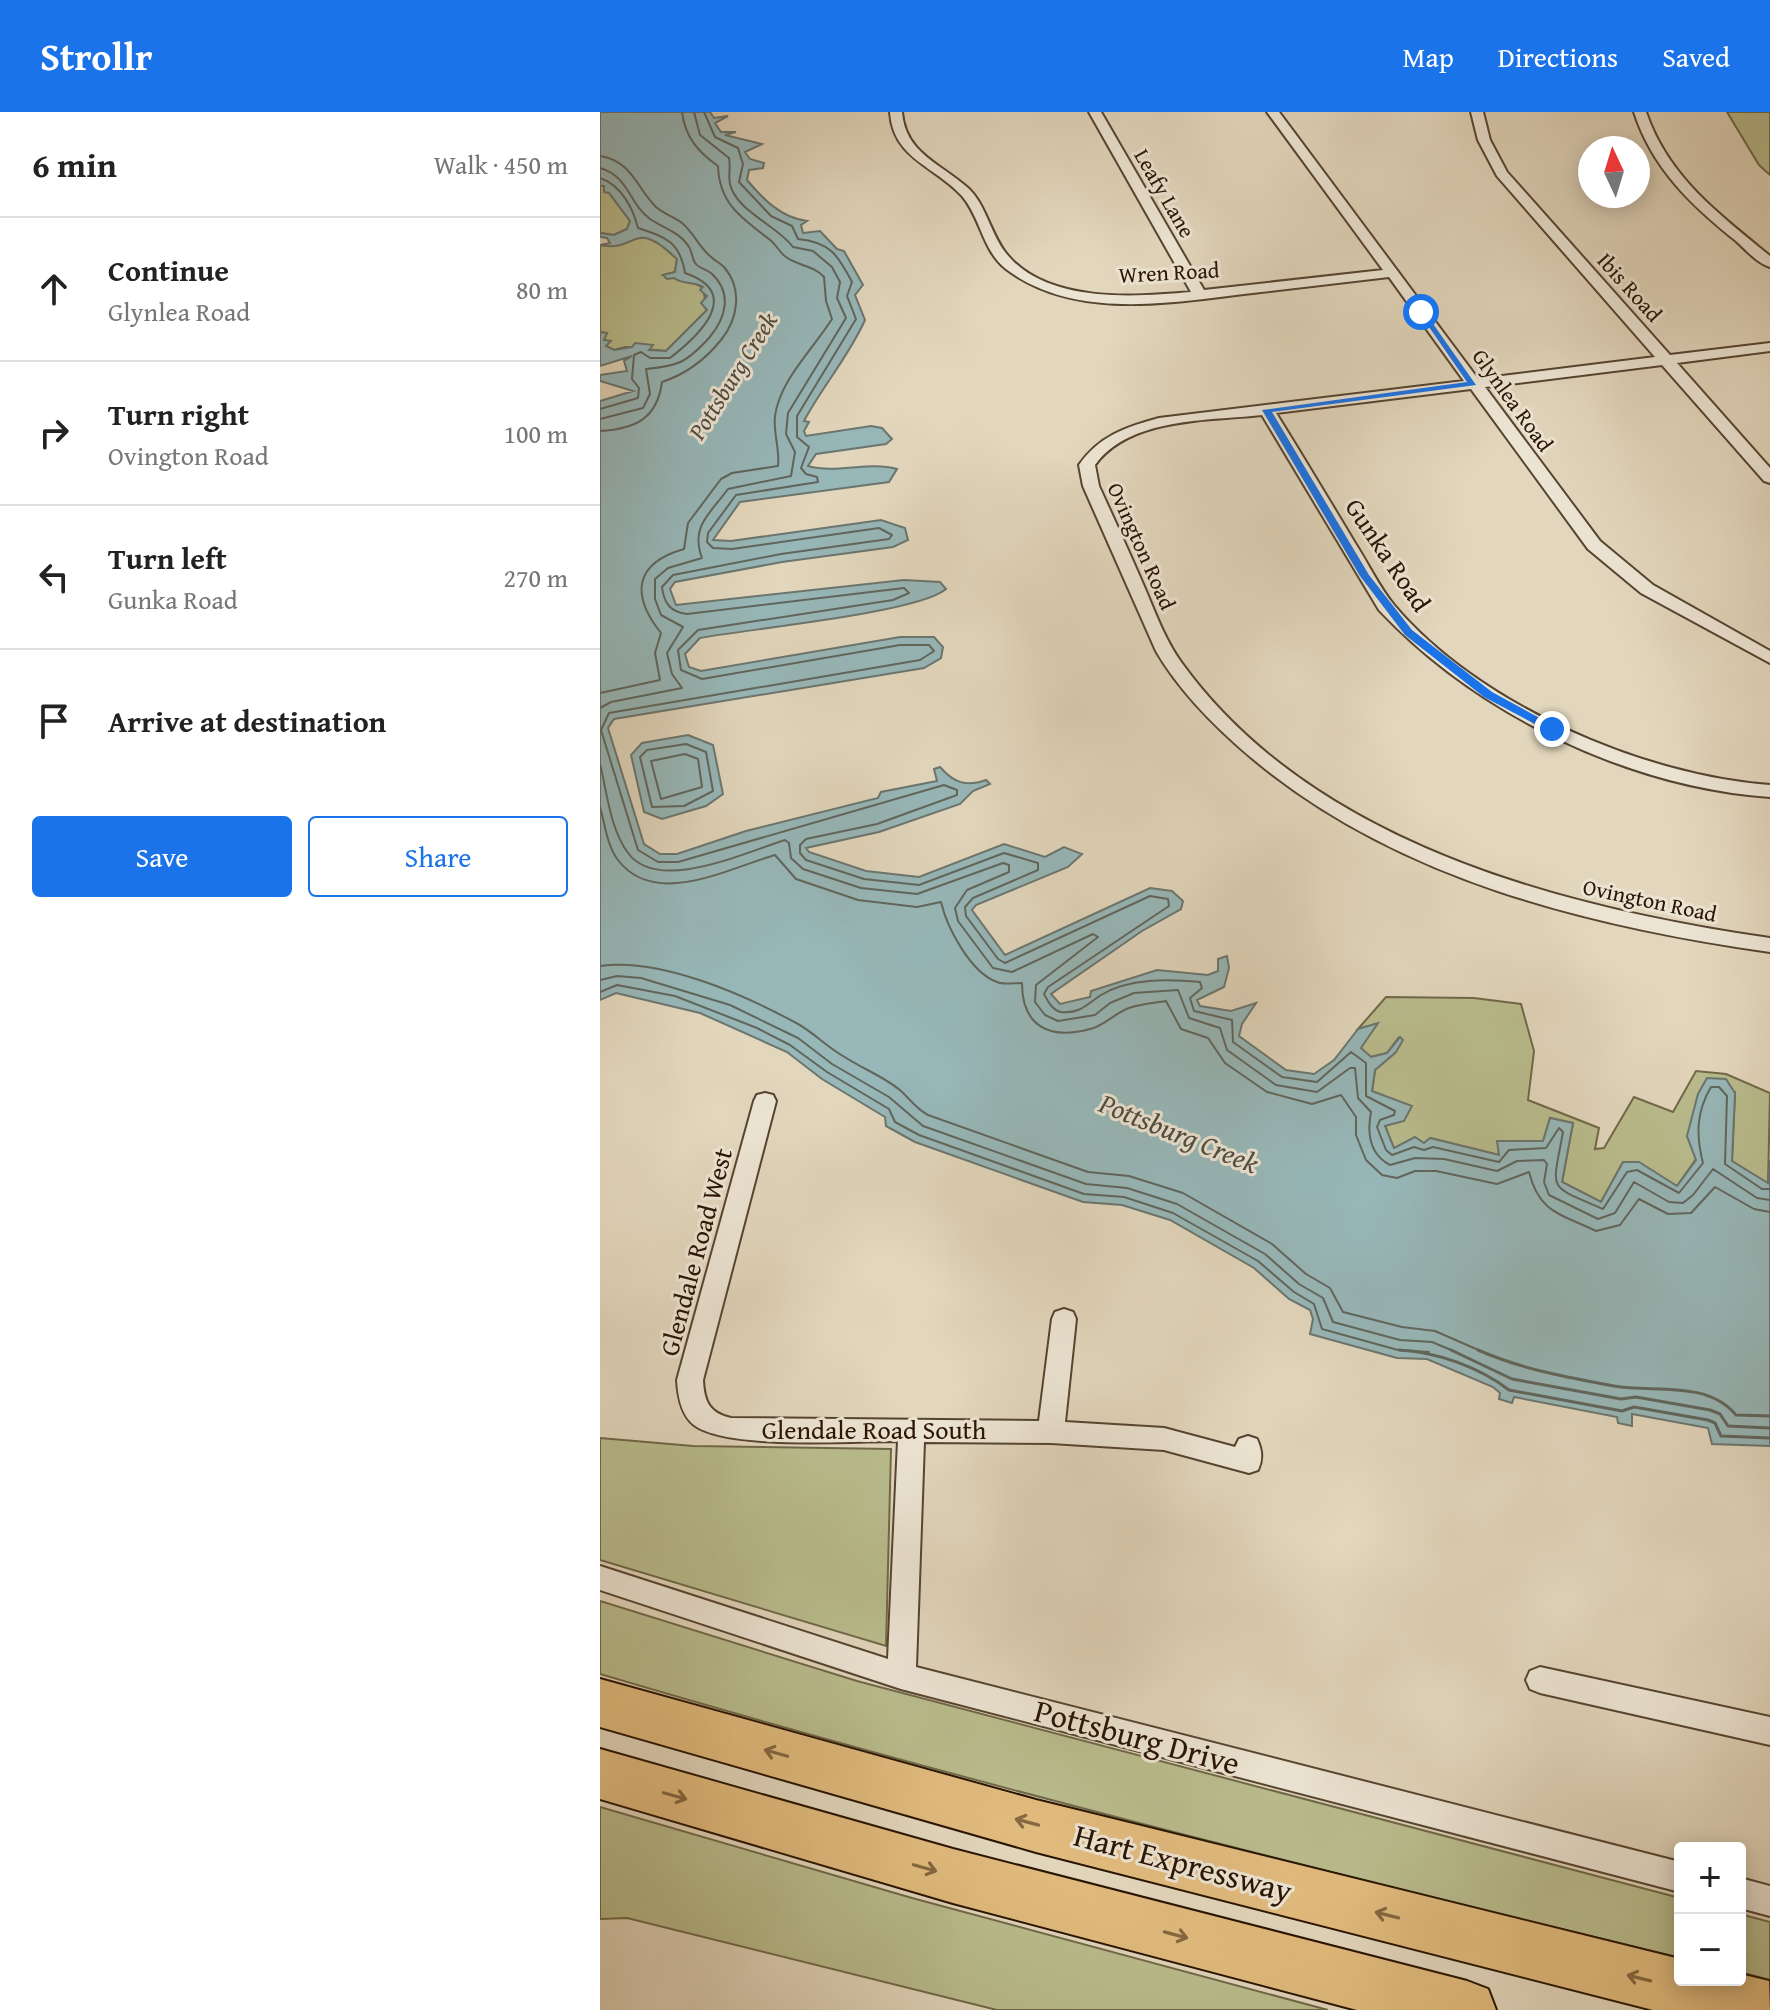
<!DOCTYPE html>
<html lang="en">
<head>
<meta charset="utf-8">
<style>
  :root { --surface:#fff; --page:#f6f6f6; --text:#222; --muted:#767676; --line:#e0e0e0; --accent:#1a73e8 }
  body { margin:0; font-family:"Gentium Book Plus",serif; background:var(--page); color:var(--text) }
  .controls { position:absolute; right:24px; bottom:24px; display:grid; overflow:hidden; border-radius:8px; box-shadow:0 4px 20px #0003 }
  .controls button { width:72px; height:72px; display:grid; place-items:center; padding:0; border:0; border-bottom:2px solid var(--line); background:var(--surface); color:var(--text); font:40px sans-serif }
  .compass { position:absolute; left:978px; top:24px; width:72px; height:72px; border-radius:50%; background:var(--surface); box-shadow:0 4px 20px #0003; rotate:356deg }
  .stop { position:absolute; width:24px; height:24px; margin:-18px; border:6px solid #1a73e8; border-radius:50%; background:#fff }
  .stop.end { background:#1a73e8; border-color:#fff; box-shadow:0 2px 8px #0008 }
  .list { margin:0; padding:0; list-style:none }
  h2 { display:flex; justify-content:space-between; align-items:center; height:104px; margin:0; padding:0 32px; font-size:34px }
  h2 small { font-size:26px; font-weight:400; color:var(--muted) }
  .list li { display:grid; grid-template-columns:52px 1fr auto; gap:24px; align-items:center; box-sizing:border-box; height:144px; padding:0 32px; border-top:2px solid var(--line) }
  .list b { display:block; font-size:30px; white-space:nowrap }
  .list p { margin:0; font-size:26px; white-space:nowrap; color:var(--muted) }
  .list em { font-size:26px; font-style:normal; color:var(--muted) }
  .actions { display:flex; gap:16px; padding:24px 32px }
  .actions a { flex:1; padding:18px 0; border:2px solid var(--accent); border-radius:8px; text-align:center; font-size:28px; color:var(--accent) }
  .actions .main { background:var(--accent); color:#fff }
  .icon { flex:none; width:44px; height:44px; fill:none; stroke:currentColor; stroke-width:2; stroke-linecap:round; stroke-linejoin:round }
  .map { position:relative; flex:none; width:1170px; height:1898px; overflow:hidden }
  header { display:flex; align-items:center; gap:48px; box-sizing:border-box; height:112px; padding:0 40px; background:var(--accent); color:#fff }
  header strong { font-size:38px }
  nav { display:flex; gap:44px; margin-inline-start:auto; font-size:28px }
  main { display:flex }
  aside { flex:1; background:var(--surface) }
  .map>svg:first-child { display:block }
  .green { fill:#b9bc8d; stroke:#706848; stroke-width:2 }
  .water { fill:#97b7b8; stroke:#6b766f; stroke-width:2 }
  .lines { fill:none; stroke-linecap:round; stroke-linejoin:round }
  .shore-far1 { stroke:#60665d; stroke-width:2 }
  .shore { stroke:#60665d; stroke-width:3 }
  .minor-casing { stroke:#564430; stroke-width:4 }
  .motorway-casing { stroke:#281402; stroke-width:4 }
  .minor { fill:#ece4d3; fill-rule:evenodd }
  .motorway { fill:#e1bb7e; fill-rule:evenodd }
  .oneway { stroke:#846840 }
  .route { fill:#1a73e8 }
  .labels { text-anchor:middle; stroke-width:6; stroke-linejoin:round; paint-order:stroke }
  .far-street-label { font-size:22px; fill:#281402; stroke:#ece4d3 }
  .far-water-label { font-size:24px; font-style:italic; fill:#4f4d42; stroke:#ece4d3 }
  .street-label { font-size:26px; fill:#281402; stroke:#ece4d3 }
  .water-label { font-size:28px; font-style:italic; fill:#4f4d42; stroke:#ece4d3 }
  .near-street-label { font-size:32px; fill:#281402; stroke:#ece4d3 }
</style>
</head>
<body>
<header>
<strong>Strollr</strong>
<nav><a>Map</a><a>Directions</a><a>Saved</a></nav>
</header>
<main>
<aside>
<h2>6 min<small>Walk · 450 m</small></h2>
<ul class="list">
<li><svg class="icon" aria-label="ahead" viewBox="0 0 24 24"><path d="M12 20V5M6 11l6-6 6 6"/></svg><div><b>Continue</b><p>Glynlea Road</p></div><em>80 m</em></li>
<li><svg class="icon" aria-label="right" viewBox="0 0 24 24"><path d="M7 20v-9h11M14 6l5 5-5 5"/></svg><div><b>Turn right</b><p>Ovington Road</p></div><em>100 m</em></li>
<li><svg class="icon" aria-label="left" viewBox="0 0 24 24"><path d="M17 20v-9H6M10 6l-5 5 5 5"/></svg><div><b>Turn left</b><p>Gunka Road</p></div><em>270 m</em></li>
<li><svg class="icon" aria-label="arrive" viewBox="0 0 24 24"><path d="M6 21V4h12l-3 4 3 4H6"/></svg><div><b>Arrive at destination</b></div></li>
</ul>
<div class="actions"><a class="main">Save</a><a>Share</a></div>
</aside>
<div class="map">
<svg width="1170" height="1898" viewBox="0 0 1170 1898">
  <rect width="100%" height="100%" fill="#e2d6bc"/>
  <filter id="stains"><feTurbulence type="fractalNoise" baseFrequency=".0025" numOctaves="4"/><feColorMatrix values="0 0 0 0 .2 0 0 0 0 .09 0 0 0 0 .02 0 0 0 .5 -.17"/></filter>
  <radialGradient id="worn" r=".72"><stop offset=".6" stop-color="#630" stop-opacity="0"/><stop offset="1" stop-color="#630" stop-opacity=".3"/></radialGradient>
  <path class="green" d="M1127 0H1170V63L1159 53Z
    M0 74H4L30 109 27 117 14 123 0 121Z
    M46 125 59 131 77 147 75 160 64 163C76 166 94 169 103 176L107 198 66 239 25 235 14 238 6 234 10 229 3 228 7 221 0 220V133C17 136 30 126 46 125Z
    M786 885 874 886 921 892 934 939 928 988 999 1016 995 1037 1004 1036 1034 985 1073 1000 1096 959 1126 962 1170 981 1168 1072 1132 1049 1135 981 1087 1024 1096 1047 1077 1074 1023 1050 1001 1090 962 1070 973 1011 950 1006 943 1030 898 1029 899 1043 831 1026 824 1031 794 1037 772 979 775 958 796 940 799 925 787 941 771 945 760 936 777 912 758 917Z
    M0 1326 93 1334 291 1337 286 1534 0 1448Z
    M0 1489 257 1569 1080 1786V1846C718 1758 357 1668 0 1562Z
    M0 1695 312 1786 728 1898H397L27 1806 0 1807Z
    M1140 1802 1170 1810V1868L1140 1860Z"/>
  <path class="water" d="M0 0H110L114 6 128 4 115 11 121 20H136L125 23 162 32 145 40 150 47 164 51 163 56 149 58 147 68C162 86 181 106 207 109L201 113 203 121 220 119 237 137 244 139 263 173 255 183 265 208C249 244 222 275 204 309L209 310 204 319 206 324 271 314 282 316 292 327 286 332 216 342 208 354C237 362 268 349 297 357L289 370 140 390 113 428 131 429 281 408 305 416 308 428 293 435 182 450 75 470 70 477 76 493 304 468 340 470 346 477C318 501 147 517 100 526L85 542 89 555 101 559 300 525H334L343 535 341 546 324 556 14 607 8 616 44 732 60 742H77L146 719 278 686 281 680 337 669 334 657 340 655C354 671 366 675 386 668L390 672 373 679 360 692 279 720 206 736 209 740 266 759 319 765 404 732 445 745 464 735 482 742 468 755 376 793 372 798 405 843 550 776 572 779 583 789 581 797 542 819 451 882 460 892 490 885 491 879 557 858 608 863 618 859V847L627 844 629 856 624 875 597 888 600 894 631 899 656 891 642 912 639 924 686 958 714 962 734 948 758 917 778 911 761 936 771 945 787 941 800 925 803 928 796 940 775 958 772 979 812 994 804 1009 785 1014 794 1036 815 1025 824 1031 830 1026 899 1043 897 1029H943L950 1006 973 1011 962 1070 1001 1090 1023 1050H1039L1077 1074 1096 1048 1087 1024 1098 982 1107 966 1126 967 1135 981 1132 1049 1168 1071 1170 1048V1334L1112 1332 1108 1316 1032 1302V1314L1018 1311 1017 1305 914 1285 912 1291 899 1287 900 1281 893 1275 827 1247 797 1246 710 1222 713 1207 710 1198 689 1187 654 1156 570 1108 522 1093 483 1090 315 1030 286 1014 285 1005 222 967 187 940 100 901 16 881 0 888V289L33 279 0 269V263L27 259 24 249 32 244 0 254V220L7 221 4 228 11 229 6 234 14 238 32 235 35 231 53 233 49 238 66 239 107 198 101 191 107 184 100 178 103 175C94 169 83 173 74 166L67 167 63 163 75 160 77 147C32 104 39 141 0 133L10 131 7 126 0 125V121L14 123 27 117 30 109 9 81 4 80V74H0Z
    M88 623 113 633 123 682 106 694 62 707 44 700 31 643 42 631Z"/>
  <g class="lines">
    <path class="shore-far1" d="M104 0 115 25 138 36 143 52 139 70 171 104 192 114 198 127C230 130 238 143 252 170L247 184 256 207 197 304V325L209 335 201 356 206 362 217 365 218 370 136 383 108 421 107 430 113 436 132 437 279 416 292 423 289 427 181 442 73 463 62 475C64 491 70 500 87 502L304 476 309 481 293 488 98 518 78 538 81 558 102 567 300 533H329L334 539 320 548 9 601 1 618 38 738 58 750H78L344 673 357 678V683L277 712 206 727 200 733V741L206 748 264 767 319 773 404 741 438 751V758L373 786 365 795 366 804 398 847 405 851 550 784 568 787 569 794 448 875 444 882C448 889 452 898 461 900 480 902 487 892 501 883 529 866 568 867 600 870L602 876 590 886 594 899 632 908 633 930 682 965 717 970 751 940 766 951V984L795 999 794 1003 780 1008 777 1015 786 1038 792 1043 814 1035 824 1038 833 1035 899 1050 909 1038 946 1036 959 1016 963 1020C952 1081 946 1072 1003 1097L1027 1060 1037 1058 1079 1081 1103 1051C1096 1024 1096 1000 1111 975H1119L1127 984 1125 1052 1162 1077H1170
      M0 44C32 49 36 75 56 95 64 102 74 105 82 111 94 121 99 135 110 144 114 148 120 151 124 155 143 177 138 207 121 228 105 248 86 262 62 270 57 307 35 317 0 319
      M0 56C30 65 28 91 50 107 63 116 80 120 89 135 92 139 92 148 96 152 99 156 107 158 111 161 133 181 126 206 109 226 86 251 78 254 46 257L50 282 43 296 0 307
      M0 66C21 73 33 96 38 116 66 125 80 130 85 161 143 181 101 222 70 246H50L41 240 34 243 32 267 39 276 38 286 0 297
      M0 581 60 568 55 541 61 521C30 482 35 451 84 437L88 411 121 367 132 361 178 354C180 337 173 321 175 304 180 268 213 237 232 207L226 189 224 165C213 153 198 154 186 145 179 140 176 132 169 127 141 106 119 91 118 54 98 40 85 25 82 0
      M0 596 11 590 82 576 72 562 67 541 83 515 61 503 55 487V467L68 456 102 446C90 414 110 402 128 377L191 364 195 340 186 322 188 301 246 206 237 186 240 170 232 155 213 139 193 135C178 114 136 99 130 72 128 64 131 55 129 46L100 23 94 0
      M86 632 106 640 113 679 84 694 52 695 40 645 47 638Z
      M85 642 98 647 102 675 61 687 51 649Z
      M0 652C7 680 10 717 28 741 58 782 146 740 185 728L189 731 191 746 203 757 261 776 317 782 403 751 409 753V760L367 778 355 796 358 809 393 856 412 860 493 822 498 825 436 873 435 890 445 903 458 909 495 903 510 891 534 881 578 878 589 906 620 916 627 938 676 973 717 980 750 956H755L758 986 771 1000C767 1021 769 1042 790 1053L815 1046 844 1047 897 1059 917 1049 944 1048 947 1052 944 1070 949 1083 998 1107 1015 1101 1034 1070 1069 1090 1083 1091 1093 1083 1113 1057 1157 1086 1170 1088
      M0 695C5 712 7 734 18 748 55 797 129 756 175 743L196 767 258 788 317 795 341 790C347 816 371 861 397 870 404 873 414 871 422 871 422 915 450 928 490 917 504 914 515 901 529 896 540 892 554 891 566 889L581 917 608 926 625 951 667 980 712 992 741 983 756 1005V1023L766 1048 782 1063 797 1066 815 1059H836L897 1072 929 1060C939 1101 961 1102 996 1119L1020 1113 1039 1087 1068 1102 1091 1101 1115 1075 1154 1097 1170 1100
      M0 854C60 845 145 883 198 912 214 921 227 935 243 944 261 956 285 965 301 979 311 988 315 996 328 1003L488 1060 529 1064 583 1081 672 1132 706 1162 730 1176 743 1200 802 1215 835 1219 883 1240
      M0 868 17 864 41 866 130 893 198 926 232 952 289 985 323 1014 486 1072 527 1076 577 1092 665 1142 699 1172 723 1186 733 1210 800 1228 832 1230 856 1240
      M0 880 17 873 75 884 157 916 190 933 227 960 289 997 295 1010 319 1023 484 1082 524 1085 573 1101 658 1149 694 1180 714 1192 722 1217 798 1238 829 1240"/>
    <path class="shore" d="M799 1238C837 1240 879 1255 909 1278L1022 1299 1034 1295 1108 1308 1115 1311 1121 1324 1170 1326
      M851 1238 912 1267 1021 1287 1036 1285 1110 1298 1120 1302 1128 1314 1170 1316
      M878 1238C924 1258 966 1265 1014 1274 1054 1281 1107 1268 1136 1303L1170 1304"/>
    <g class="minor-casing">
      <path id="minor" d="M290 0H302C305 41 340 51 368 76 386 93 390 120 405 140 445 192 533 185 591 180L489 0H501L604 178 783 158 667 0H679L878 267 1055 245 897 64 878 28 871 0H883L890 28 907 60 1070 243 1170 231V239L1077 251 1170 356V371L1164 369 1062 253 885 275 1000 429 1053 473 1170 539V551L1041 481 988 437 871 277 676 301C703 344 729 388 755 431 768 451 779 475 794 493 877 592 1043 664 1170 673V685C1027 675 876 601 779 498L662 303C609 309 530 305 495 353L499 374C515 409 531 444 546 479 556 503 566 529 581 550 711 731 961 796 1170 826V840C988 814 797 767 653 647 616 616 580 580 556 539L483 374 479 353C499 324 526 315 559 306L864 269 789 165C746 170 704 175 661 180 580 189 477 211 406 157 382 138 381 106 362 84 335 54 293 47 290 0Z
        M1034 0H1046C1068 65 1119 102 1170 144V155C1157 151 1146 138 1136 129 1091 93 1052 56 1034 0Z
        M165 981 173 983 176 989 103 1268C104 1289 109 1301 131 1306L439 1309 452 1207 455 1200 464 1197 473 1200 476 1207 465 1310 564 1316 635 1335 639 1327 648 1324 657 1327C662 1338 663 1347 658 1358L649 1361 564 1338 451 1331 324 1330 316 1555 1080 1750V1780L301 1577 0 1478V1454L288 1547 298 1329C253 1329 127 1338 94 1313 81 1303 78 1284 77 1268L154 989 157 983Z
        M940 1555 1170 1605V1633L940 1581 930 1577 926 1568 930 1559Z
        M1140 1766 1170 1774V1804L1140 1796Z"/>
    </g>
    <g class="motorway-casing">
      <path id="motorway" d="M0 1567 436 1688 1080 1847V1868H1140V1862L1169 1869 1170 1898H1053L436 1740 0 1615Z
        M0 1637 353 1737 867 1869 888 1877 896 1898H757L353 1791 0 1687Z"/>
    </g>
    <use href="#minor" class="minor"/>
    <use href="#motorway" class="motorway"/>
  </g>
  <defs><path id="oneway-shaft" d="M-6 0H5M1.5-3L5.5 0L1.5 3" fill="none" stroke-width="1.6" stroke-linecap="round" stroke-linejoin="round" transform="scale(2)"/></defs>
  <g class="oneway">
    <use href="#oneway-shaft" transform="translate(176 1641) rotate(-164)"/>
    <use href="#oneway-shaft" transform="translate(75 1684) rotate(16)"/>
    <use href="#oneway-shaft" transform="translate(427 1710) rotate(-165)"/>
    <use href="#oneway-shaft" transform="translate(325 1756) rotate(16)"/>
    <use href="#oneway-shaft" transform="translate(787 1803) rotate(-166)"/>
    <use href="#oneway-shaft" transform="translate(576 1823) rotate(15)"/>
    <use href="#oneway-shaft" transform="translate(1039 1866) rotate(-166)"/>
  </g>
  <path class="route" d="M818 199H824L876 273 672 300 769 463 812 518 892 580 956 615V619H948L884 585 805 523 760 464 662 298 867 270Z"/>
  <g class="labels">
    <g class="far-street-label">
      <text transform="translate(565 81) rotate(60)" y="8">Leafy Lane</text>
      <text transform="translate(569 160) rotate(-3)" y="8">Wren Road</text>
      <text transform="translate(1030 175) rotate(48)" y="8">Ibis Road</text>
      <text transform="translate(913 288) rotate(54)" y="8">Glynlea Road</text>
      <text transform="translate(542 434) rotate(66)" y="8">Ovington Road</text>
      <text transform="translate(1050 788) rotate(12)" y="8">Ovington Road</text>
    </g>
    <g class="far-water-label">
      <text transform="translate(133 264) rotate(-58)" y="8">Pottsburg Creek</text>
    </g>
    <g class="street-label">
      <text transform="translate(788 443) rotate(56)" y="9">Gunka Road</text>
      <text transform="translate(96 1140) rotate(-75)" y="9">Glendale Road West</text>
      <text x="274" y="1327">Glendale Road South</text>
    </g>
    <g class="water-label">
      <text transform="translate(579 1021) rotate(22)" y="10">Pottsburg Creek</text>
    </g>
    <g class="near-street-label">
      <text transform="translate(537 1625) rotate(15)" y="11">Pottsburg Drive</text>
      <text transform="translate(583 1751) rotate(15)" y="11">Hart Expressway</text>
    </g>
  </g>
  <rect width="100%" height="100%" filter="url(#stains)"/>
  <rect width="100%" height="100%" fill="url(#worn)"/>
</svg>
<div class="controls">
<button>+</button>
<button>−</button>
</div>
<svg class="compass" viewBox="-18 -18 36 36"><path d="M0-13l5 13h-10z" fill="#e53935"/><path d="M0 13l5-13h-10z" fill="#767676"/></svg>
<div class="stop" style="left:821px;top:200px"></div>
<div class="stop end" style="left:952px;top:617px"></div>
</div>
</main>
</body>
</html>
